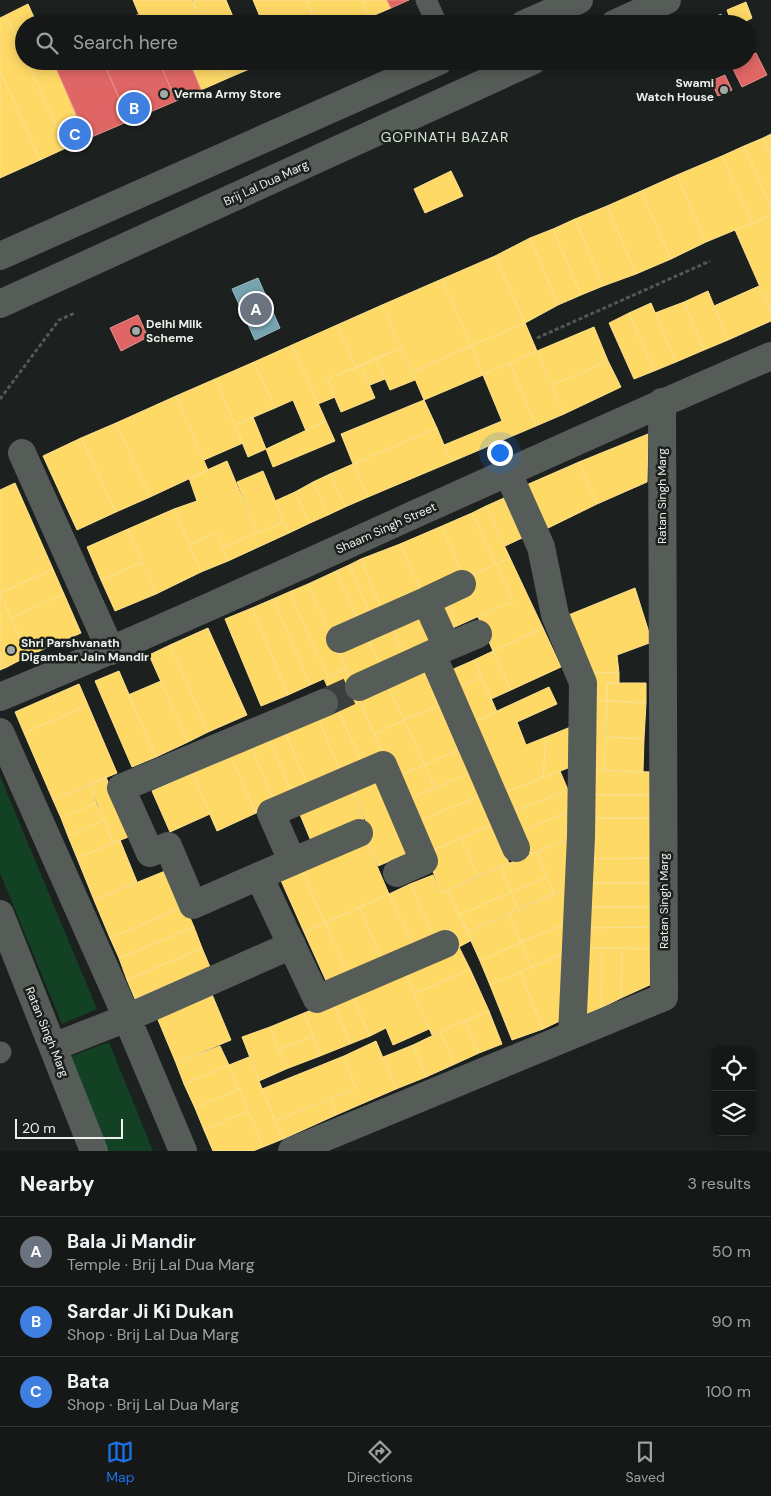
<!DOCTYPE html>
<html lang="en">
<head>
<meta charset="utf-8">
<style>
  :root { --surface:#151816; --page:#222523; --text:#f1f3f6; --muted:#9da0a1; --line:#343735; --accent:#1a73e8 }
  body { margin:0; font-family:"DM Sans",sans-serif; background:var(--page); color:var(--text) }
  .controls { position:absolute; right:15px; bottom:15px; display:grid; overflow:hidden; border-radius:10px; box-shadow:0 2px 12px #0003 }
  .controls button { width:45px; height:45px; display:grid; place-items:center; padding:0; border:0; border-bottom:1px solid var(--line); background:var(--surface); color:var(--text); font:25px sans-serif }
  .scale { position:absolute; left:15px; bottom:12px; width:108px; box-sizing:border-box; padding-left:5px; border:2px solid #edf1ee; border-top:0; font-size:14px; line-height:18px; white-space:nowrap; color:#edf1ee; -webkit-text-stroke:4px #1b211d; paint-order:stroke }
  .you { position:absolute; left:499px; top:452px; width:18px; height:18px; margin:-12px; border:4px solid #fff; border-radius:50%; background:#1a73e8; box-shadow:0 0 0 8px #1a73e833 }
  .badge { display:grid; place-items:center; width:32px; height:32px; border-radius:50%; background:var(--accent); color:#fff; font-size:16px; font-weight:700 }
  .pin { position:absolute; translate:-50% -50%; border:2px solid #fff; box-shadow:0 1px 5px #0006 }
  .list { margin:0; padding:0; list-style:none }
  h2 { display:flex; justify-content:space-between; align-items:center; height:65px; margin:0; padding:0 20px; font-size:21px }
  h2 small { font-size:16px; font-weight:400; color:var(--muted) }
  .list li { display:grid; grid-template-columns:32px 1fr auto; gap:15px; align-items:center; box-sizing:border-box; height:70px; padding:0 20px; border-top:1px solid var(--line) }
  .list b { display:block; font-size:19px; white-space:nowrap }
  .list p { margin:0; font-size:16px; white-space:nowrap; color:var(--muted) }
  .list em { font-size:16px; font-style:normal; color:var(--muted) }
  .icon { flex:none; width:28px; height:28px; fill:none; stroke:currentColor; stroke-width:2; stroke-linecap:round; stroke-linejoin:round }
  .map { position:relative; flex:none; width:771px; height:1151px; overflow:hidden }
  .search { position:absolute; background:var(--surface); box-shadow:0 2px 12px #0003; left:15px; right:15px; top:15px; height:55px; display:flex; align-items:center; gap:12px; box-sizing:border-box; padding:0 18px; border-radius:28px; color:var(--muted); font-size:19px }
  .sheet { height:275px; background:var(--surface) }
  nav { display:flex; justify-content:space-around; align-items:center; box-sizing:border-box; height:70px; border-top:1px solid var(--line); background:var(--surface); font-size:14px; color:var(--muted) }
  nav a { display:grid; justify-items:center; gap:2px }
  nav .on { color:var(--accent) }
  .map>svg:first-child { display:block }
  .green { fill:#134124 }
  .homes { fill:#ffd966; stroke:#fae08f }
  .shops { fill:#e06666; stroke:#e4908f }
  .public { fill:#76a5af; stroke:#9abcc2 }
  .lines { fill:none; stroke-linecap:round; stroke-linejoin:round }
  .minor-tunnel { stroke:#3b3f3d; stroke-width:28; stroke-dasharray:28 14; stroke-linecap:butt }
  .path { stroke:#535855; stroke-width:3; stroke-dasharray:4 2.5; stroke-linecap:butt }
  .service { stroke:#565c58; stroke-width:21 }
  .minor { stroke:#565c58; stroke-width:28 }
  .tertiary { stroke:#565c58; stroke-width:28 }
  .poi-dot { fill:#a4a8a5; stroke:#1b211d; stroke-width:2 }
  .labels { text-anchor:middle; stroke-width:5; stroke-linejoin:round; paint-order:stroke }
  .poi-label { font-size:12px; font-weight:bold; fill:#edf1ee; stroke:#1b211d; text-anchor:start }
  .street-label { font-size:12px; fill:#edf1ee; stroke:#1b211d }
  .neighbourhood-label { font-size:14px; letter-spacing:1px; fill:#dfe7e0; stroke:#1b211d }
</style>
</head>
<body>
<div class="map">
<svg width="771" height="1151" viewBox="0 0 771 1151">
  <rect width="100%" height="100%" fill="#1c201e"/>
  <path class="green" d="M0 776 97 1009 62 1024 0 873Z
    M109 1042 153 1151H107L69 1057Z"/>
  <path class="homes" d="M133 0H192L203 24H143Z
    M194 0H226L236 24H203L193 1Z
    M253 0H307L317 24H263Z
    M307 0H362L370 17 354 24H317Z
    M362 0H387L391 8 370 17Z
    M746 2 752 18 740 24H732L727 10Z
    M28 4 37 24H24V54L6 15Z
    M6 15 24 54V61H27L66 148 40 160 0 70V18Z
    M260 15 263 24H239Z
    M27 61H53L87 139 66 148Z
    M189 61H219L226 79 201 90Z
    M219 61H252L254 67 226 79Z
    M252 61H267L254 67Z
    M0 70 40 160 0 178Z
    M771 134V156L763 138Z
    M763 138 771 156V208L744 146Z
    M744 146 771 208V215L752 223 722 156Z
    M722 156 752 223 706 242 677 175Z
    M451 171 463 196 425 213 414 189Z
    M677 175 706 242 671 259 641 191Z
    M641 191 671 259 636 274 607 206Z
    M607 206 636 274 603 286 575 219Z
    M771 215V312L735 230Z
    M575 219 603 286 581 295 553 229Z
    M553 229 581 295 558 305 530 238Z
    M530 238 558 305 525 323 495 256Z
    M495 256 525 323 471 346 442 279Z
    M442 279 471 346 412 372 382 305Z
    M759 286 771 312V321L728 340 714 306Z
    M708 291 728 340 704 350 684 302Z
    M684 302 704 350 676 362 655 313Z
    M651 303 676 362 654 371 629 313Z
    M382 305 401 348 356 368 337 325Z
    M629 313 654 371 634 379 609 323Z
    M525 323 537 351 483 375 471 346Z
    M337 325 356 368 327 379 335 397 318 404 292 345Z
    M594 327 608 361 552 385 537 351Z
    M292 345 326 421 306 431 293 400 275 408 254 362Z
    M471 346 483 375 424 400 412 372Z
    M401 348 415 380 390 390 376 358Z
    M537 351 564 414 536 426 510 363Z
    M376 358 385 379 370 385 361 365Z
    M608 361 621 387 564 414 552 385Z
    M254 362 275 408 235 425 215 379Z
    M510 363 536 426 451 462 444 445 502 421 483 375Z
    M361 365 375 398 341 412 327 379Z
    M215 379 243 443 204 460 176 396Z
    M176 396 208 470 150 497 116 423Z
    M424 400 437 428 353 464 341 434Z
    M253 417 266 449 248 457 235 425Z
    M326 421 335 441 273 467 266 449Z
    M116 423 150 497 116 512 81 438Z
    M437 428 451 462 368 497 353 464Z
    M648 434 647 482 597 504 579 462Z
    M81 438 116 512 77 530 43 456Z
    M227 461 257 533 222 547 216 533 189 545 174 509 197 501 189 478Z
    M579 462 597 504 544 530 524 486Z
    M353 464 368 497 345 507 330 474Z
    M263 471 284 522 257 533 237 482Z
    M330 474 345 507 328 515 313 482Z
    M313 482 328 515 310 523 295 492Z
    M15 483 53 569 0 593V490Z
    M295 492 310 523 289 533 275 501Z
    M504 498 522 538 505 546 486 506Z
    M486 506 510 558 496 564 472 513Z
    M174 509 201 572 156 594 128 529Z
    M472 513 496 564 464 579 442 526Z
    M284 522 289 533 228 561 222 547Z
    M442 526 464 579 424 597 400 544Z
    M128 529 142 562 101 580 87 547Z
    M216 533 228 561 201 572 189 545Z
    M400 544 424 597 383 613 361 559Z
    M510 558 543 628 493 651 478 617 513 601 496 564Z
    M361 559 383 613 372 618 349 565Z
    M142 562 156 594 115 611 101 580Z
    M496 564 513 601 457 626 448 605 472 595 464 579Z
    M349 565 372 618 360 624 336 571Z
    M53 569 64 594 11 618 0 593Z
    M336 571 360 624 332 637 308 584Z
    M308 584 346 669 328 677 289 592Z
    M635 588 652 642 617 655 619 673 589 672 566 616Z
    M289 592 328 677 310 685 273 599Z
    M0 593 28 656 7 667 0 652Z
    M64 594 81 633 28 656 11 618Z
    M273 599 310 685 288 695 252 608Z
    M448 605 457 626 444 632 435 610Z
    M252 608 288 695 261 706 225 619Z
    M421 608 438 645 406 659 390 622Z
    M390 622 406 659 382 670 365 633Z
    M208 628 247 715 208 732 170 645Z
    M543 628 561 667 511 690 493 651Z
    M365 633 382 670 353 684 336 646Z
    M170 645 208 732 188 742 149 655Z
    M493 651 511 690 491 699 474 660Z
    M0 652 7 667 0 670Z
    M474 660 482 677 456 688 449 671Z
    M420 662 439 705 404 720 385 679Z
    M346 669 385 759 364 768 324 679Z
    M119 671 156 757 132 767 95 681Z
    M589 672 619 673V683H607V701L588 700Z
    M482 677 497 712 471 723 456 688Z
    M385 679 404 720 374 734 356 692Z
    M161 681 188 742 156 757 128 695Z
    M607 683H646V703L607 701Z
    M79 684 88 705 24 733 15 712Z
    M549 687 557 704 517 722 526 745 546 737 543 778 504 793 471 723Z
    M588 700 607 701 604 770H585Z
    M607 701 646 703 644 739 606 737Z
    M88 705 117 773 53 800 24 733Z
    M439 705 458 750 425 765 404 720Z
    M338 709 364 768 343 778 318 718Z
    M318 718 343 778 310 791 285 732Z
    M404 720 425 765 394 778 374 734Z
    M573 726V766L543 778 546 737Z
    M285 732 310 791 294 798 269 739Z
    M606 737 644 739 643 772 604 770Z
    M269 739 294 798 276 806 251 746Z
    M251 746 276 806 256 813 231 757Z
    M458 750 470 773 435 788 425 765Z
    M231 757 256 813 217 831 192 773Z
    M425 765 435 788 405 801 394 778Z
    M381 770 416 850 378 866 365 838 372 835 349 783Z
    M585 770 653 772V795H584Z
    M560 771 568 790 511 813 504 793Z
    M192 773 210 814 170 832 152 791Z
    M470 773 480 796 414 823 405 801Z
    M106 777 131 836 113 843 90 785Z
    M349 783 364 819 311 841 296 805Z
    M90 785 96 803 61 818 53 800Z
    M568 790V812L520 832 511 813Z
    M584 795H653V818H584Z
    M480 796 492 825 426 853 414 823Z
    M96 803 104 820 68 836 61 818Z
    M568 812 577 835 530 855 520 832Z
    M584 818H653L652 858 583 859Z
    M104 820 113 843 77 858 68 836Z
    M492 825 509 863 478 876 461 838Z
    M365 838 389 894 325 923 300 867Z
    M461 838 478 876 441 893 426 853Z
    M572 838 571 887 554 894 536 852Z
    M120 840 137 882 94 900 77 858Z
    M536 852 547 877 511 892 500 867Z
    M652 858 653 883H584L583 859Z
    M300 867 325 923 304 932 279 876Z
    M500 867 511 892 459 915 448 890Z
    M170 869 185 906 110 938 94 900Z
    M433 875 441 893 448 890 472 940 459 947 449 930 434 937 410 884Z
    M547 877 554 894 518 909 511 892Z
    M584 883H653L652 907H583Z
    M410 884 434 937 414 946 389 894Z
    M571 887 568 923 521 942 508 914Z
    M511 892 518 909 467 932 459 915Z
    M389 894 414 946 383 962 359 907Z
    M185 906 194 927 119 958 110 938Z
    M359 907 383 962 349 976 325 923Z
    M583 907H652V927L584 928Z
    M508 914 521 942 480 961 467 932Z
    M325 923 349 976 328 985 304 932Z
    M568 923 567 952 532 967 521 942Z
    M194 927 202 948 127 980 119 958Z
    M652 927 653 949 584 948V928Z
    M521 942 532 967 490 985 480 961Z
    M459 947 470 969 414 994 404 971Z
    M202 948 210 967 135 999 127 980Z
    M584 948H602L601 1008 582 1018Z
    M602 948H622L621 998 601 1008Z
    M622 948 653 949 654 983 621 998Z
    M567 952 566 1018 543 1029 520 972Z
    M470 969 489 1011 432 1035 414 994Z
    M404 971 429 1029 393 1045 386 1028 370 1036 351 994Z
    M520 972 543 1029 512 1040 490 985Z
    M211 992 231 1040 176 1063 156 1015Z
    M351 994 370 1036 350 1044 333 1001Z
    M333 1001 350 1044 320 1056 304 1013Z
    M489 1011 502 1044 479 1053 464 1021Z
    M304 1013 313 1036 279 1050 270 1027Z
    M464 1021 479 1053 455 1064 440 1032Z
    M270 1027 286 1069 259 1081 242 1037Z
    M440 1032 455 1064 426 1077 413 1045Z
    M313 1036 320 1056 286 1069 279 1050Z
    M376 1041 396 1089 336 1115 330 1099 356 1088 344 1056Z
    M413 1045 426 1077 396 1089 383 1057Z
    M220 1046 229 1065 184 1084 176 1063Z
    M344 1056 356 1088 275 1121 262 1089Z
    M249 1057 283 1139 263 1147 229 1065Z
    M229 1065 239 1089 195 1108 184 1084Z
    M239 1089 248 1111 204 1130 195 1108Z
    M330 1099 336 1115 283 1139 275 1121Z
    M248 1111 263 1147 253 1151H213L204 1130Z"/>
  <path class="shops" d="M387 0H409L391 8Z
    M139 14 143 24H117Z
    M756 53 767 75 742 87 731 65 739 61H747V57Z
    M53 61H103L129 121 87 139Z
    M103 61H159L176 101 129 121Z
    M159 61H189L201 90 176 101Z
    M725 75 732 90 718 96 711 81Z
    M138 315 148 337 121 351 110 328Z"/>
  <path class="public" d="M721 14 725 24H700Z
    M258 278 280 328 255 340 232 289Z"/>
  <g class="lines">
    <path class="minor-tunnel" d="M324 703 359 687"/>
    <path class="path" d="M537 338 710 261
      M0 399 59 320 75 313"/>
    <path class="service" d="M426 0 437 24
      M0 1053 1 1052"/>
    <path class="minor" d="M22 453 111 651
      M508 473 541 547 555 615 583 683 581 836 572 1035
      M426 601 462 584
      M340 639 426 601 447 647 359 687
      M447 647 478 634
      M432 654 516 848
      M0 697C260 589 513 466 771 356
      M0 732 127 1018 183 1151
      M359 833 259 876 317 999 445 944
      M292 861 271 813 383 765 424 861 397 873
      M259 876 193 905 168 846 150 853 121 788 324 703
      M0 914 94 1151
      M53 1047 127 1018 292 945
      M292 1151 664 997 662 402"/>
    <path class="tertiary" d="M524 24 579 0
      M614 24 667 0
      M0 256 439 61
      M0 304 532 61"/>
  </g>
  <g class="poi-dot">
    <circle cx="724" cy="90" r="5"/>
    <circle cx="164" cy="94" r="5"/>
    <circle cx="136" cy="331" r="5"/>
    <circle cx="11" cy="650" r="5"/>
  </g>
  <g class="labels">
    <g class="poi-label">
      <text x="714" y="87" text-anchor="end">Swami<tspan x="714" dy="14">Watch House</tspan></text>
      <text x="174" y="98">Verma Army Store</text>
      <text x="146" y="328">Delhi Milk<tspan x="146" dy="14">Scheme</tspan></text>
      <text x="21" y="647">Shri Parshvanath<tspan x="21" dy="14">Digambar Jain Mandir</tspan></text>
    </g>
    <g class="street-label">
      <text transform="translate(266 183) rotate(-25)" y="4">Brij Lal Dua Marg</text>
      <text transform="translate(662 496) rotate(-90)" y="4">Ratan Singh Marg</text>
      <text transform="translate(386 528) rotate(-24)" y="4">Shaam Singh Street</text>
      <text transform="translate(664 901) rotate(-90)" y="4">Ratan Singh Marg</text>
      <text transform="translate(47 1032) rotate(68)" y="4">Ratan Singh Marg</text>
    </g>
    <g class="neighbourhood-label">
      <text x="445" y="142">GOPINATH BAZAR</text>
    </g>
  </g>
</svg>
<div class="controls">
<button><svg class="icon" aria-label="locate" viewBox="0 0 24 24"><circle cx="12" cy="12" r="6"/><path d="M12 2v4M12 18v4M2 12h4M18 12h4"/></svg></button>
<button><svg class="icon" aria-label="layers" viewBox="0 0 24 24"><path d="M12 4l9 5-9 5-9-5zM3 14l9 5 9-5"/></svg></button>
</div>
<div class="scale">20 m</div>
<div class="you"></div>
<div class="pin badge" style="left:256px;top:309px;background:#6b7280">A</div>
<div class="pin badge" style="left:134px;top:108px;background:#3f7fe0">B</div>
<div class="pin badge" style="left:75px;top:134px;background:#3f7fe0">C</div>
<div class="search"><svg class="icon" aria-label="search" viewBox="0 0 24 24"><circle cx="10" cy="10" r="6"/><path d="M15 15l6 6"/></svg>Search here</div>
</div>
<section class="sheet">
<h2>Nearby<small>3 results</small></h2>
<ul class="list">
<li><span class="badge" style="background:#6b7280">A</span><div><b>Bala Ji Mandir</b><p>Temple · Brij Lal Dua Marg</p></div><em>50 m</em></li>
<li><span class="badge" style="background:#3f7fe0">B</span><div><b>Sardar Ji Ki Dukan</b><p>Shop · Brij Lal Dua Marg</p></div><em>90 m</em></li>
<li><span class="badge" style="background:#3f7fe0">C</span><div><b>Bata</b><p>Shop · Brij Lal Dua Marg</p></div><em>100 m</em></li>
</ul>
</section>
<nav>
<a class="on"><svg class="icon" aria-label="map" viewBox="0 0 24 24"><path d="M3 6l6-2 6 2 6-2v14l-6 2-6-2-6 2zM9 4v14M15 6v14"/></svg>Map</a>
<a><svg class="icon" aria-label="directions" viewBox="0 0 24 24"><path d="M12 3l9 9-9 9-9-9zM9 14v-3h6M13 9l2 2-2 2"/></svg>Directions</a>
<a><svg class="icon" aria-label="saved" viewBox="0 0 24 24"><path d="M7 4h10v16l-5-4-5 4z"/></svg>Saved</a>
</nav>
</body>
</html>
